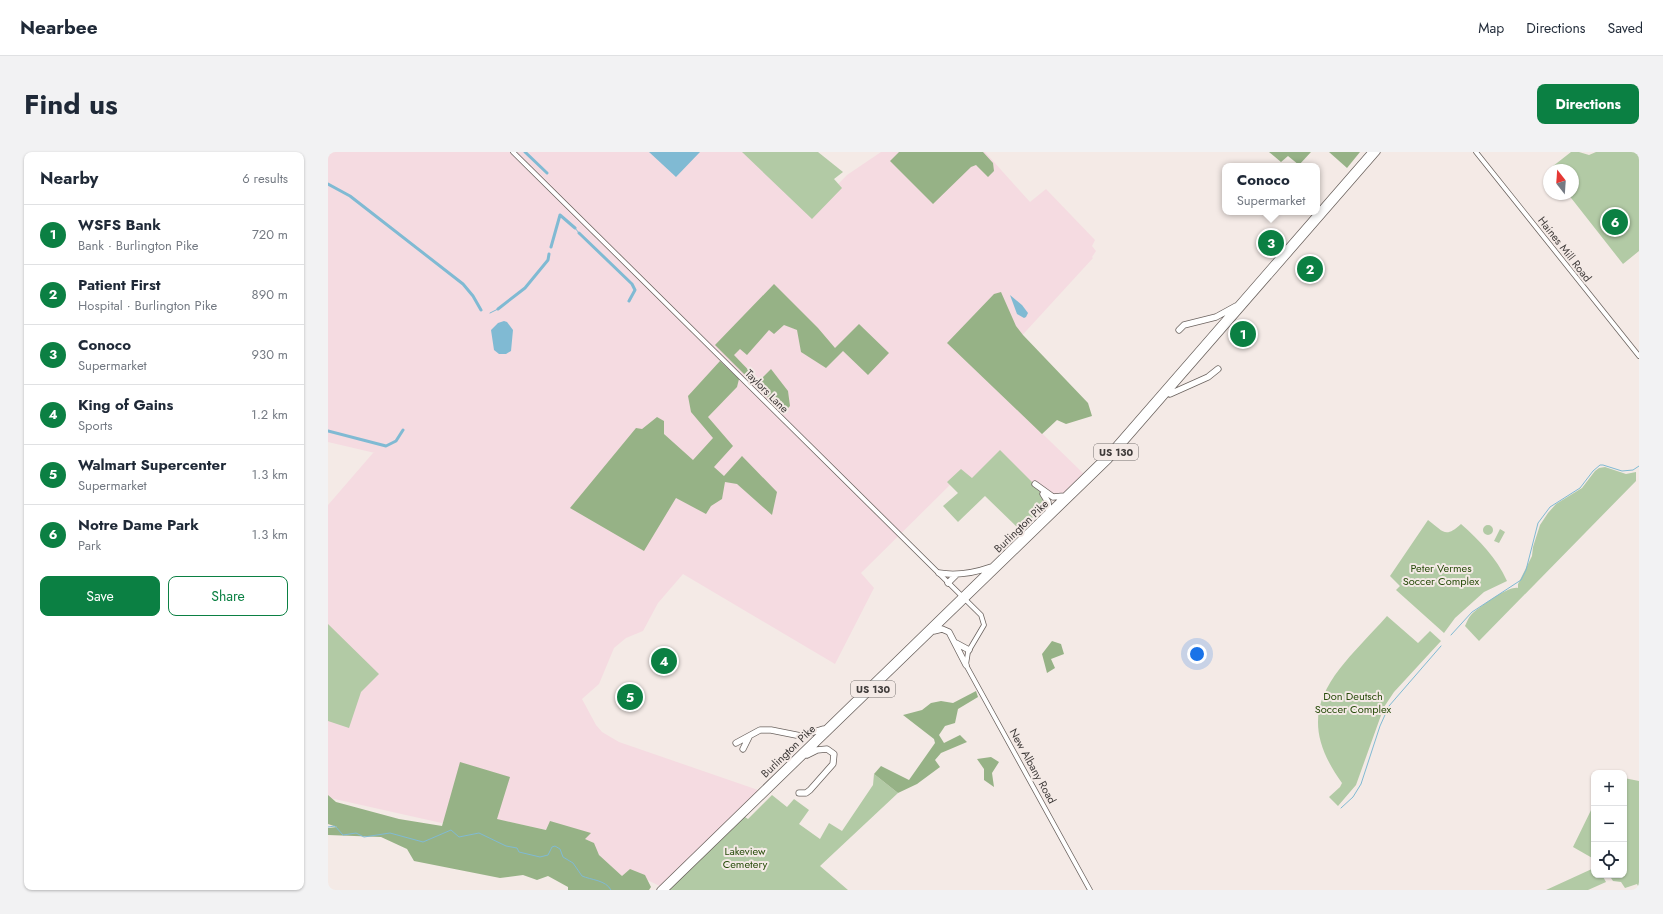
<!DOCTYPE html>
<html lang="en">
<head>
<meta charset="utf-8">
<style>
  :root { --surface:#fff; --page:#f2f2f3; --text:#1f2937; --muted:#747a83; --line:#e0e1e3; --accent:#0b8043 }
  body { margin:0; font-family:Jost,sans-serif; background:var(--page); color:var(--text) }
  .controls { position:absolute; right:12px; bottom:12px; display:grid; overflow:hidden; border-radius:8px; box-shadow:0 1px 3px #0004 }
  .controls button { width:36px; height:36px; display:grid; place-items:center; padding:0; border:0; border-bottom:1px solid var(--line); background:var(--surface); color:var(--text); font:20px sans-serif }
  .compass { position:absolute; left:1215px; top:12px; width:36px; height:36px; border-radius:50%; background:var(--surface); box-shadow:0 1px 3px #0004; rotate:343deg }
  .you { position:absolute; left:869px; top:502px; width:14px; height:14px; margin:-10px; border:3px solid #fff; border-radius:50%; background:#1a73e8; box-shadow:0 0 0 6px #1a73e833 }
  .badge { display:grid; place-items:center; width:26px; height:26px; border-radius:50%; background:var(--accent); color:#fff; font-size:13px; font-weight:700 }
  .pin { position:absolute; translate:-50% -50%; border:2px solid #fff; box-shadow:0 1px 4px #0006 }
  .popup { position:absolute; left:894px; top:11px; width:98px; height:52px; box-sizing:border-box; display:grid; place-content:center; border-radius:8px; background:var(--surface); filter:drop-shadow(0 1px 3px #0005); font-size:13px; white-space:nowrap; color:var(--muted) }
  .popup b { font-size:15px; color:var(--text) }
  .popup::after { content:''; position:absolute; left:50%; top:100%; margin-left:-8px; border:8px solid transparent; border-top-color:var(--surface) }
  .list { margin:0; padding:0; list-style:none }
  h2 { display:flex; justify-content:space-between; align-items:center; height:52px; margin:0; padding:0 16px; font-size:17px }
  h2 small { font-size:13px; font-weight:400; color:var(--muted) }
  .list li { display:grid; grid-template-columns:26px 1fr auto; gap:12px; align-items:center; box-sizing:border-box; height:60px; padding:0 16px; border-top:1px solid var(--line) }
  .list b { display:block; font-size:15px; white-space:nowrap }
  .list p { margin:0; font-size:13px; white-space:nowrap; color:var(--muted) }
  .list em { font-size:13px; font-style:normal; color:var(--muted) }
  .actions { display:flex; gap:8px; padding:12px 16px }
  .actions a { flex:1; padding:9px 0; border:1px solid var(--accent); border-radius:8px; text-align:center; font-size:14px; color:var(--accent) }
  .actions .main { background:var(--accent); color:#fff }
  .icon { flex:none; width:22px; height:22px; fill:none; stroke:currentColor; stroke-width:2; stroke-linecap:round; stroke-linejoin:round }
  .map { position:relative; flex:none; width:1311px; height:738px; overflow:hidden; border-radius:8px }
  header { display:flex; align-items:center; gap:24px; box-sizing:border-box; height:56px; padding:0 20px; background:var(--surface); border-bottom:1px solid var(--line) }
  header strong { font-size:19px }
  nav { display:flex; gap:22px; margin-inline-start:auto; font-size:14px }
  .intro { display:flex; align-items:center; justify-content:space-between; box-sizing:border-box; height:96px; padding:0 24px }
  h1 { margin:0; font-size:28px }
  .button { padding:10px 18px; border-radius:8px; background:var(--accent); color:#fff; font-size:14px; font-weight:700 }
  main { display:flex; gap:24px; padding:0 24px }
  aside { flex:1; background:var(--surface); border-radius:8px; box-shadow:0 1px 3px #0004 }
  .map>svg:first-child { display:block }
  .industrial { fill:#f5dbe1 }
  .green { fill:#b2caa5 }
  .forest { fill:#96b286 }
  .water { fill:#80bad3 }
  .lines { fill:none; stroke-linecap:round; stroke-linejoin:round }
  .stream { stroke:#80bad3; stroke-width:1 }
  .canal { stroke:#80bad3; stroke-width:3 }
  .tertiary-casing { stroke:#6b635f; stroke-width:5.5 }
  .trunk-casing { stroke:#6b635f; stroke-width:7 }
  .tertiary { stroke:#fff; stroke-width:4 }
  .trunk { stroke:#fff; stroke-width:5.5 }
  .labels { text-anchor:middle; stroke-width:4; stroke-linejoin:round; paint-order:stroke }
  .shield { fill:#f4eae6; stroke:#75706e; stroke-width:1 }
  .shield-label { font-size:10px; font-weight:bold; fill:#3f3b3a }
  .street-label { font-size:11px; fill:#3f3b3a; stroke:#f4eae6 }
  .park-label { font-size:11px; fill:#284c0b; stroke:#f4eae6 }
</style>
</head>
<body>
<header>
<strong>Nearbee</strong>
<nav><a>Map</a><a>Directions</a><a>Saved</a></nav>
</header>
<div class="intro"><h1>Find us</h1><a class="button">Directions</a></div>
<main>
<aside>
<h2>Nearby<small>6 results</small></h2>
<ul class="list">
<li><span class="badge">1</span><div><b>WSFS Bank</b><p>Bank · Burlington Pike</p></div><em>720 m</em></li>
<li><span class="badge">2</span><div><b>Patient First</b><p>Hospital · Burlington Pike</p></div><em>890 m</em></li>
<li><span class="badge">3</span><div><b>Conoco</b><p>Supermarket</p></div><em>930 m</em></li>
<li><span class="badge">4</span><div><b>King of Gains</b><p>Sports</p></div><em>1.2 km</em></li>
<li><span class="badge">5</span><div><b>Walmart Supercenter</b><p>Supermarket</p></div><em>1.3 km</em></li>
<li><span class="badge">6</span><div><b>Notre Dame Park</b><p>Park</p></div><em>1.3 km</em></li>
</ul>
<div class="actions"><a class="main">Save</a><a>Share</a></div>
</aside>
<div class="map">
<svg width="1311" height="738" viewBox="0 0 1311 738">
  <rect width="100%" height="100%" fill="#f4eae6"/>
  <path class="industrial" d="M0 0H421L481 62 519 23 553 0H657L702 50 718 37 767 88 764 94 768 99 764 105 765 106 656 225 758 324 735 345 641 330 632 323 533 421 546 436 507 512 355 422 330 451 315 479 298 486 286 496 271 532 254 547 268 573 274 580 291 590 433 639 334 735 300 719 294 724 271 703 264 690 220 673 219 678 172 668 136 676 2 646 0 643V353L45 301H47L0 290Z"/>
  <path class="green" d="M414 0H490L515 20 506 27 514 36 484 67Z
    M1243 0H1251L1261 3 1268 0H1311V99L1295 112 1240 42H1245V18H1220Z
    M672 298 722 348 692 378 657 344 630 370 615 354 630 341 619 330 633 317 644 326Z
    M1277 315 1298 322 1308 320V329L1151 489 1137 474C1139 470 1140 466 1143 463 1151 455 1180 434 1190 436V432L1204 404 1205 395 1212 373 1220 361 1228 352 1254 336 1267 319 1271 316Z
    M1100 368C1115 379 1117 387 1133 372 1152 389 1168 405 1179 429L1156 440 1127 466 1116 481 1068 438 1072 434 1062 424Z
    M1155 378a5 5 0 1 1 10 0a5 5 0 1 1-10 0Z
    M1172 377 1177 380 1171 391 1166 389Z
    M1059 464 1090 491 1102 479 1113 489 1066 540 1056 555 1028 633 1010 654 1001 645 1012 635 1014 631C959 555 1009 520 1059 464Z
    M0 472 51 522 33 540 21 576 0 569Z
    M546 622 570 641 492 714 520 738H337L414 663 420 667 444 643 459 655 466 647 481 658 471 672 492 687 501 671 514 679 545 633Z
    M1296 626 1311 629V736L1309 732 1297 736 1293 730 1285 729 1281 723H1296Z
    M1266 652V707L1245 695Z
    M1266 716V723H1274L1278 730 1260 738H1218Z"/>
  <path class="forest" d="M571 0H655L665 11 666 19 660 25 648 13 643 15 605 52 562 9Z
    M941 0H983L971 13 960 4 953 10Z
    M1001 0H1032L1019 16Z
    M446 132 490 176 507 196 531 172 561 201 540 223 515 199 498 216 473 200 469 178 456 173 446 182 441 178 419 203 412 197 406 203 431 229 443 217 460 239 462 254 455 261 387 193Z
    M673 140 688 174 695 183 760 251 764 264 738 272 729 268 714 282 619 191 666 142Z
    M392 209 411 227 409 235 380 265 405 294 386 315 396 324 414 304 449 340 444 363 409 332 397 330 394 347 383 354 378 362 348 346 316 399 242 356 308 276 314 277 329 265 336 269V282L365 308 385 286 363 260 360 244Z
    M724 489 733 492 736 502 723 507 727 516 719 521 714 502Z
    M648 539 650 545 630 557 627 571 617 574 611 583 616 591 632 583 639 590 613 601 607 608 612 615 589 632 570 641 546 622 553 614 581 628 607 591 606 587 575 563 594 558 603 551 613 549 625 551Z
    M663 605 671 610 664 621 666 635 656 628V617L649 607Z
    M132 610 182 625 169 667 218 678 222 669 263 681 257 687 266 691 271 703 294 724 302 717 317 723 323 735 321 738H240V735L220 724 209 728 195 723 172 726 86 709 79 697 53 685 0 683V676L9 675 0 672V643L8 650 71 667 114 674Z"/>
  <path class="water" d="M321 0H372L348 25Z
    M682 143 694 153 700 161 698 165 696 166 689 162Z
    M176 169 179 170 185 178 183 199 178 202H171L166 198 163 178 170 171Z"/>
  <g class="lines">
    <path class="stream" d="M247 76 251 81
      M162 161 170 157
      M1123 483 1144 460 1193 428 1198 418 1210 371 1222 355 1252 336 1265 319 1272 313H1275L1294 319 1305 318 1311 314
      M1013 656 1025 645 1033 632 1052 574 1061 554 1113 494
      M0 675 7 674 15 683 28 681 36 685 62 681 95 690 123 678 131 685 151 681 178 694 189 696 191 700 212 705 220 703 224 695 227 694 232 697 235 705 245 711 254 724C263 728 278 728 283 738"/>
    <path class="canal" d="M197 0 219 21
      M0 32 22 44 135 132 145 144 153 158
      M232 63 247 76
      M251 81 304 132 307 138 301 149
      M223 95 232 63
      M170 157 197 136 220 108 221 102
      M0 279 58 294 68 289 75 278"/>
    <g class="tertiary-casing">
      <path id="tertiary" d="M185 0 653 463 656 473 640 500 638 513 762 738
        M1148 0 1311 204"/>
    </g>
    <g class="trunk-casing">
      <path id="trunk" d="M851 178 856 173 888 165 908 154
        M842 242 880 225 890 217
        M707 332 725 345 736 344
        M715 342 720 350 721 360
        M611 421C629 424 646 421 663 415
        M620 431 628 423
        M606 479 614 477 621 480 638 513
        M628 491 641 498
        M408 591 432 578H443L473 584 495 577
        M415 597 421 585
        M471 641H478L482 638 505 612 506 602 499 597 489 598 479 603
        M332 738 781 301 1043 0
        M337 738 781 308 1049 0"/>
    </g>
    <use href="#tertiary" class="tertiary"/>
    <use href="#trunk" class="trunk"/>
  </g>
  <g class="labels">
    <g class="shield">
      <rect x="766" y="292" width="44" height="16" rx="3"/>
      <rect x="523" y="529" width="44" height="16" rx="3"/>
    </g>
    <g class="shield-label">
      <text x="788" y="304">US 130</text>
      <text x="545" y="541">US 130</text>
    </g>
    <g class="street-label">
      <text transform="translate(1237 97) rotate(52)" y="4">Haines Mill Road</text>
      <text transform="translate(439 239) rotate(45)" y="4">Taylors Lane</text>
      <text transform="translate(693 374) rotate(-44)" y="4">Burlington Pike</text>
      <text transform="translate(460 599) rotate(-44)" y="4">Burlington Pike</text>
      <text transform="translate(705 614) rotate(61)" y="4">New Albany Road</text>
    </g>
    <g class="park-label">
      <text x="1113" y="420">Peter Vermes<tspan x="1113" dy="13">Soccer Complex</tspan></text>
      <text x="1025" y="548">Don Deutsch<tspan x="1025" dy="13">Soccer Complex</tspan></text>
      <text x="417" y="703">Lakeview<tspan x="417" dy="13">Cemetery</tspan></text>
    </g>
  </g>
</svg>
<div class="controls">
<button>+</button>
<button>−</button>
<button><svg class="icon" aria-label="locate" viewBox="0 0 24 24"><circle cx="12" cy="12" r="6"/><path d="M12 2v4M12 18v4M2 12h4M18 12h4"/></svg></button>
</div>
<svg class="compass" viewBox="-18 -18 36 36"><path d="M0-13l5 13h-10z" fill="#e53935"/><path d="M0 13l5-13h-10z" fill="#747a83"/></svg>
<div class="you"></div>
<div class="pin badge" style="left:915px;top:182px">1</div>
<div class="pin badge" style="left:982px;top:117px">2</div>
<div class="pin badge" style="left:943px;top:91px">3</div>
<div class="popup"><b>Conoco</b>Supermarket</div>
<div class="pin badge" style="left:336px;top:509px">4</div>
<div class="pin badge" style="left:302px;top:545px">5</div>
<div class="pin badge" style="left:1287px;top:70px">6</div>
</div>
</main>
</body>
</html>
